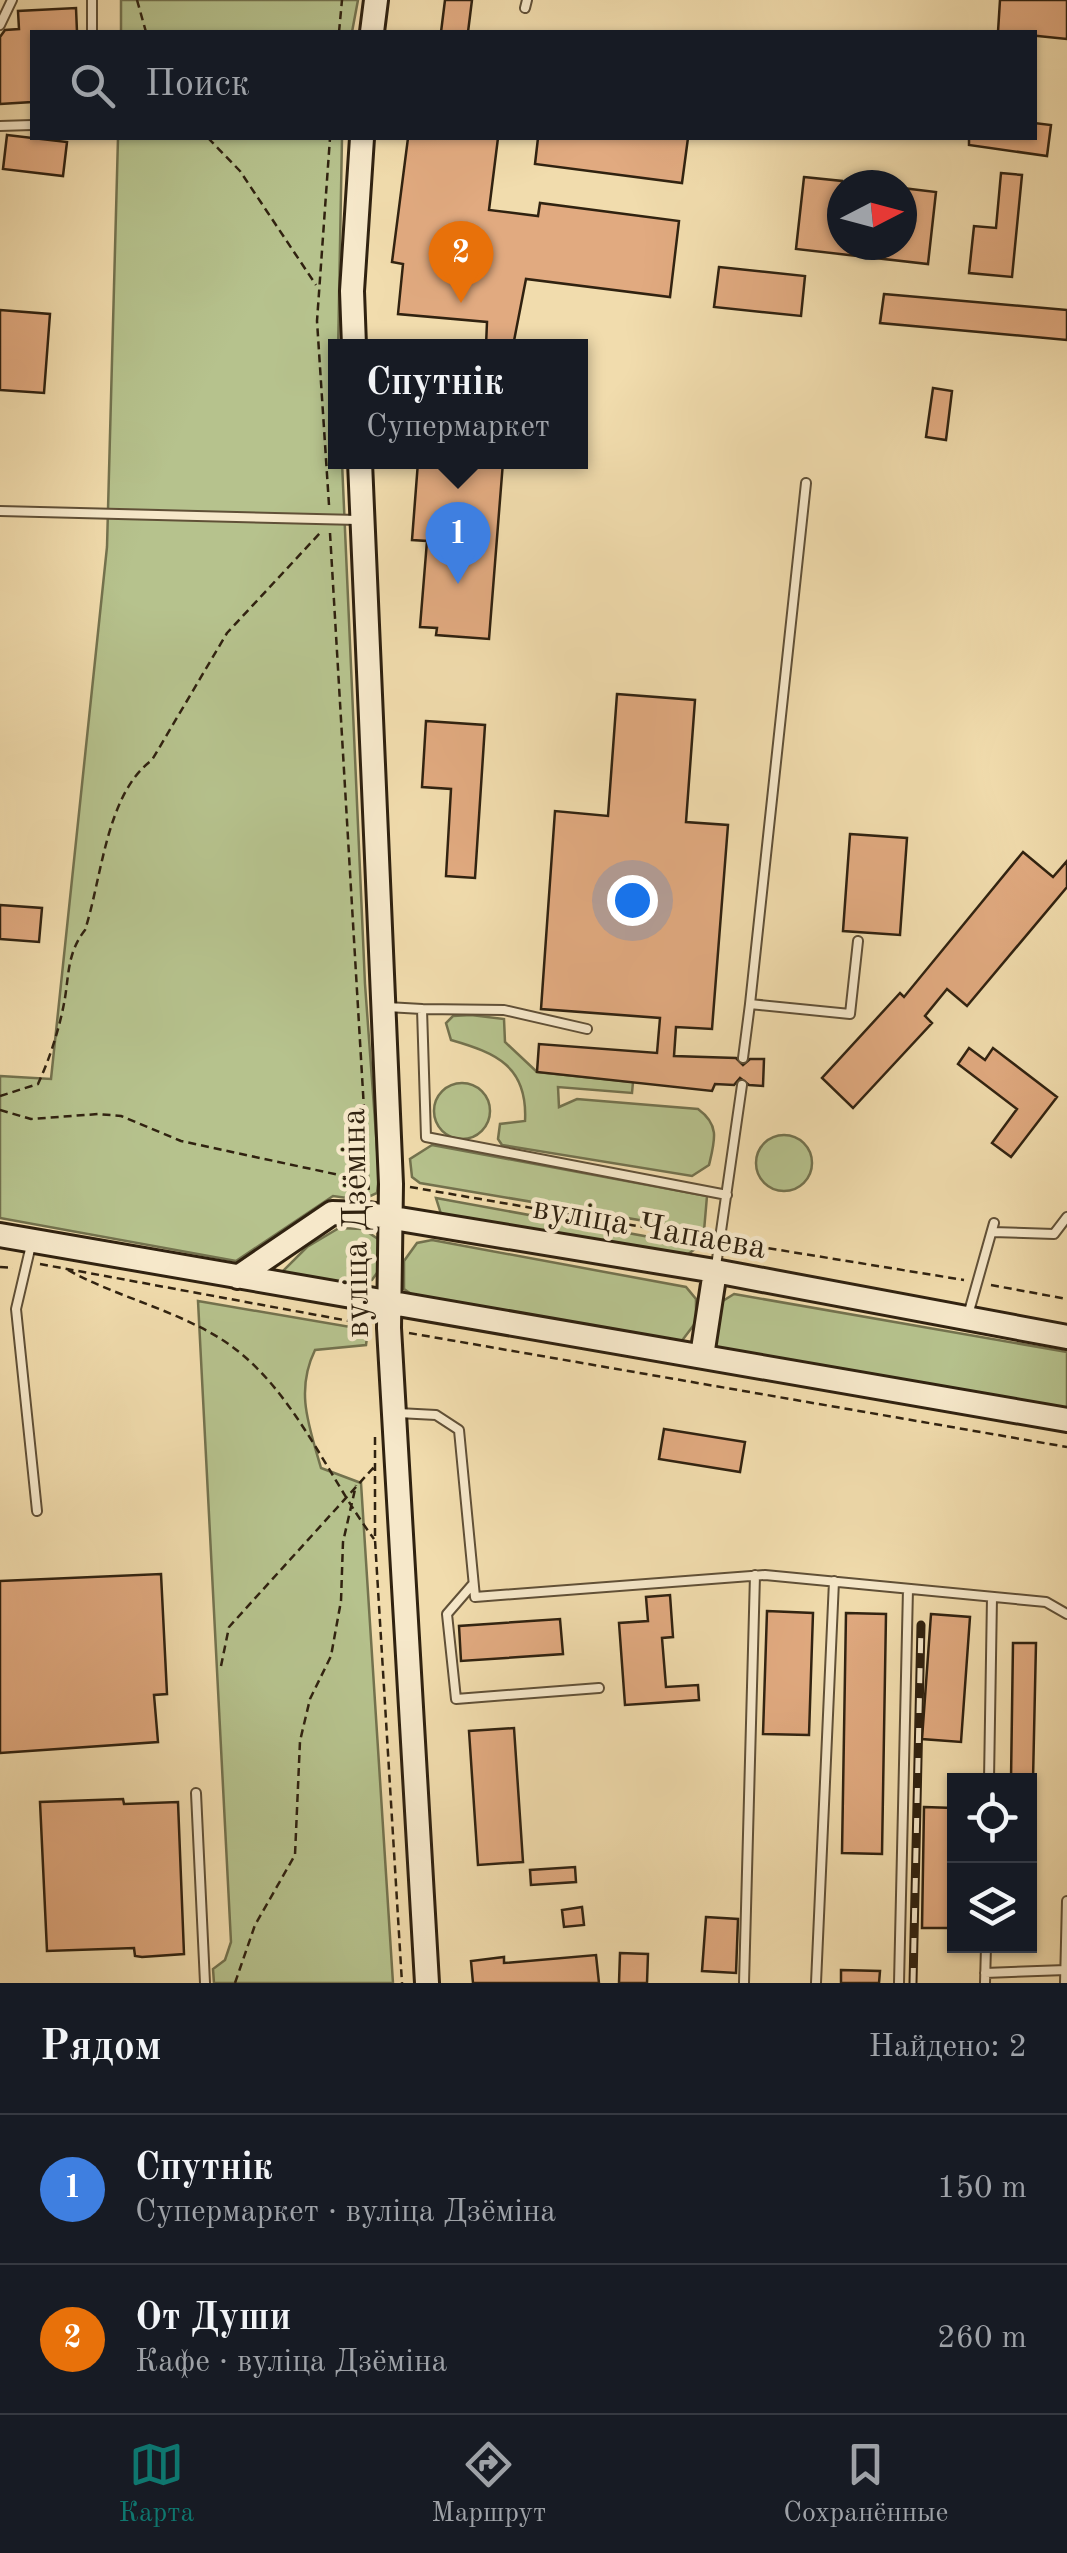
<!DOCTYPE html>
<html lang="ru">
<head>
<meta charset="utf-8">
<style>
  :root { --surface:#171b24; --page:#20242c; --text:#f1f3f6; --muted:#9ea1a6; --line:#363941; --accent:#0f766e }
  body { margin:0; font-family:"Old Standard TT",serif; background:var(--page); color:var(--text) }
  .controls { position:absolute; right:30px; bottom:30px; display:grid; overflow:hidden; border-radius:0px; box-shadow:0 2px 8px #0004 }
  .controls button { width:90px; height:90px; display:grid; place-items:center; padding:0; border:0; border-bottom:2px solid var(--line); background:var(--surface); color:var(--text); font:50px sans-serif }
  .compass { position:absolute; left:827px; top:170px; width:90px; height:90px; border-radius:50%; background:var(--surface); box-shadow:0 2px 8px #0004; rotate:84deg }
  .you { position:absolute; left:632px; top:900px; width:35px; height:35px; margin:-25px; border:8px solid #fff; border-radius:50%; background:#1a73e8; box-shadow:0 0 0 15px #1a73e833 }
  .badge { display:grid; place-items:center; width:65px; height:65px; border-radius:50%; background:var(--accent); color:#fff; font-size:32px; font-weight:700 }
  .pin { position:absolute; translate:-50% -82px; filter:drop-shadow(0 2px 5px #0008) }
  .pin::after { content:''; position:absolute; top:52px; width:35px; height:30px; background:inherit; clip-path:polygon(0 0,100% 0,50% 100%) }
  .popup { position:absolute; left:328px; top:339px; width:260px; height:130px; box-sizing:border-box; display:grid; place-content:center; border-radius:0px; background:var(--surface); filter:drop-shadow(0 2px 8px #0005); font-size:32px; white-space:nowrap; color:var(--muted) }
  .popup b { font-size:38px; color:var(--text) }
  .popup::after { content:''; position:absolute; left:50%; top:100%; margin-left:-20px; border:20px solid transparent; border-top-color:var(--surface) }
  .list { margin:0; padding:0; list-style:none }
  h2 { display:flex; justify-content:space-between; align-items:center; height:130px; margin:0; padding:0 40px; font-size:42px }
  h2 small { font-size:32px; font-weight:400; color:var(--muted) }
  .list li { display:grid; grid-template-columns:65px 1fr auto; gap:30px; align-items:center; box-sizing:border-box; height:150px; padding:0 40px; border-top:2px solid var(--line) }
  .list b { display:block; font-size:38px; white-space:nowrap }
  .list p { margin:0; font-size:32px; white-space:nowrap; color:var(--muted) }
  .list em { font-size:32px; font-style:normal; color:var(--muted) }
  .icon { flex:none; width:55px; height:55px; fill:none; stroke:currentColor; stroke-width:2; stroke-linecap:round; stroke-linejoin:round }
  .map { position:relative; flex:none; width:1067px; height:1983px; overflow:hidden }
  .search { position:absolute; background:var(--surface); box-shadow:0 2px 8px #0004; left:30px; right:30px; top:30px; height:110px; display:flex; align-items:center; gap:25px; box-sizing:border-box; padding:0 35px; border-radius:0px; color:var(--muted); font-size:38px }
  .sheet { height:430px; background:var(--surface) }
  nav { display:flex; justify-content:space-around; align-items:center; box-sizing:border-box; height:140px; border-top:2px solid var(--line); background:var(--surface); font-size:28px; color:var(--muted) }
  nav a { display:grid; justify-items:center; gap:5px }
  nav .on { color:var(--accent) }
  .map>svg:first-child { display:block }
  .green { fill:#b6c28d; stroke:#73724e; stroke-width:2.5 }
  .building { fill:#e1aa80; stroke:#302210; stroke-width:2.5 }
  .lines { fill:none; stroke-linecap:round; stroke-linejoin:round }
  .lane-casing { stroke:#605037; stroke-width:12 }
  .secondary-casing { stroke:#302210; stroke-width:28 }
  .path { stroke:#302210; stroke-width:2.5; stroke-dasharray:8 5; stroke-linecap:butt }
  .lane { stroke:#f6e8ca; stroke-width:8 }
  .secondary { stroke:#f6e8ca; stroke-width:22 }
  .rail-casing { stroke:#302210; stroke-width:9 }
  .rail { stroke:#f6e8ca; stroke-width:5; stroke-dasharray:15; stroke-linecap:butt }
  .labels { text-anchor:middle; stroke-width:9; stroke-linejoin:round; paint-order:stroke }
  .street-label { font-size:35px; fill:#302210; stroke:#f6e8ca }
</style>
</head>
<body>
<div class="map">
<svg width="1067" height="1983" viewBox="0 0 1067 1983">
  <rect width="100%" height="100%" fill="#f1dcad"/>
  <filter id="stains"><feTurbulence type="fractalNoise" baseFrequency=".002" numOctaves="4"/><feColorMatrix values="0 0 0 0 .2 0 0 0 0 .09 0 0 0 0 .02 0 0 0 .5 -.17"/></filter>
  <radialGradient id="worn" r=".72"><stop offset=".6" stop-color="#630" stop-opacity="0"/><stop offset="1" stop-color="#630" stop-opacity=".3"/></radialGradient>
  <path class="green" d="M121 0H358L352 32H121Z
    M118 138H342L336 462H342L365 984 379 1176 377 1193 362 1200 333 1196 236 1261 0 1218V1076L51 1079 107 547Z
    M471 1015 504 1019 505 1042 537 1072 633 1082 632 1093 558 1087 559 1107 577 1099 698 1109C720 1125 715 1140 709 1165L692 1176 502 1145 498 1139 500 1124 525 1121C528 1066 496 1053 451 1040L446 1023 453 1016Z
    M434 1111a28 28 0 1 1 56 0a28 28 0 1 1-56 0Z
    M756 1163a28 28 0 1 1 56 0a28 28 0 1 1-56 0Z
    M432 1145 707 1196 704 1231 420 1183 412 1177 410 1159Z
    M436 1198 699 1246 687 1255 441 1214Z
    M339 1228 363 1229 378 1239 379 1270 372 1280 347 1286 282 1272 307 1247Z
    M432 1240 686 1287 696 1299V1322L681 1342 414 1296 404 1289V1261L417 1243Z
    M734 1294 1067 1352V1410L722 1350 714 1344 718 1304Z
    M198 1301 368 1330 366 1345 315 1350C295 1391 309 1426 321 1468L361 1483 393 1983H214L213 1969 225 1960 231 1942Z"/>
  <path class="building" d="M445 0H472L468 32H441Z
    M1000 0H1067V39L998 32Z
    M76 8 77 32H32V102L0 104V37L5 30 19 29 18 11Z
    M1034 123 1051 125 1047 156 969 145V138H1034Z
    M7 135 67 142 63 176 3 169Z
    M408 138H498L489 210 538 216 540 203 679 221 670 297 526 279 513 346H486L487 322 398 314 403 264 392 262Z
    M538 138H688L682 183 535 164Z
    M1001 173 1022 175 1012 277 969 273 974 226 996 228Z
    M804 177 842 181V245H902V188L936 192 928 264 796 249Z
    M719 267 805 276 801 316 714 307Z
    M884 294 1067 310V340L880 323Z
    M0 310 50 314 44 393 0 390Z
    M933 388 952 391 946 440 926 437Z
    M418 462H503L489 639 436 635 437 628 420 627 427 541 412 540Z
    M617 694 695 700 686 822 728 825 712 1029 676 1027 674 1056 736 1058 743 1065 750 1059H764L763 1086 749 1085 740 1078 734 1085 715 1084 712 1091 537 1072 539 1044 657 1053 660 1018 541 1009 555 811 608 816Z
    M426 721 485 725 475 878 446 876 451 789 422 787Z
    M850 834 907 838 900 935 843 931Z
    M1023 852 1053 877 1067 861V887L967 1006 947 989 925 1016 932 1023 853 1108 822 1078 900 993 904 997Z
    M0 905 42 908 39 942 0 939Z
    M969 1048 985 1060 993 1048 1057 1097 1011 1157 992 1143 1017 1109 958 1064Z
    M664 1429 745 1442 740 1472 659 1459Z
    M161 1574 167 1694 154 1695 158 1742 0 1753V1581Z
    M670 1595 673 1637 662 1638 666 1687 698 1685 699 1700 625 1705 619 1623 648 1621 646 1597Z
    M767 1611 813 1613 809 1735 763 1734Z
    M846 1613 886 1614 882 1854 842 1853Z
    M931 1614 970 1617 961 1742 922 1739Z
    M560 1619 563 1654 461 1661 459 1626Z
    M1013 1643H1036L1033 1780H1011Z
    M514 1728 523 1862 478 1865 469 1731Z
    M123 1799 124 1804 178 1802 184 1954 142 1957 135 1956 134 1948 47 1951 40 1802Z
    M924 1807 954 1808V1928H922Z
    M575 1867 576 1882 531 1885 530 1870Z
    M582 1907 584 1925 564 1927 562 1910Z
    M706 1917 738 1919 736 1973 702 1971Z
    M620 1953 648 1954 647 1983H619Z
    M596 1955 599 1983H473L471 1961 504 1957V1963Z
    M841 1970 880 1971 879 1983H841Z"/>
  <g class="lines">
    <g class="lane-casing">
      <path id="lane" d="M92 0V32
        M525 8 527 0
        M0 25 12 0
        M0 126 32 125
        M0 511 358 520
        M750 1004 806 483
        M387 1007 422 1009
        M587 1029 504 1010 422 1009 426 1137 727 1195
        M743 1058 750 1004 850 1014 858 941
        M992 1232 1054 1234 1067 1217
        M31 1245 16 1309 37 1511
        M716 1266 742 1085
        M968 1315 994 1223
        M398 1413 436 1415 459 1430 475 1597 765 1575 1046 1602 1067 1614
        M473 1584 447 1614 456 1699 599 1688
        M989 1780 992 1597
        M196 1793 205 1983
        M985 1973 1066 1970
        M744 1983 755 1575
        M816 1983 834 1581
        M899 1983 908 1589
        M985 1983 986 1946
        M1065 1983 1067 1901"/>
    </g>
    <g class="secondary-casing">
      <path id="secondary" d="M372 32 376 0
        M354 346 352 291 362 138
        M360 462 391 1184 389 1328 427 1983
        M0 1235 1067 1420
        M238 1277 332 1213 369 1214 715 1271 1067 1337
        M702 1356 715 1271"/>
    </g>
    <path class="path" d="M137 0 146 32
      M339 32 342 0
      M208 138 240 171 316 285
      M329 505 317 321 330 138
      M330 533 369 1194
      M0 1096 38 1084C50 1058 60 1027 65 998 69 972 68 952 85 930 102 878 106 794 152 760L227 633 320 533
      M0 1110 31 1119 98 1114 121 1116 181 1141 367 1181
      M410 1187 707 1238
      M730 1242 964 1280
      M40 1264 371 1325
      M0 1267 13 1268
      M68 1270C117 1297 173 1309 221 1339 292 1384 325 1473 374 1539
      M991 1285 1067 1299
      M409 1333 1067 1447
      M375 1437V1540L402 1983
      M221 1666 229 1627 374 1467
      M235 1983 255 1925 295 1855 300 1741 310 1699 331 1656 341 1601 343 1542 356 1485"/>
    <use href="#lane" class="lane"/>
    <use href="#secondary" class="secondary"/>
    <g class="rail-casing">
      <path id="rail" d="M913 1983 921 1625"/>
    </g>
    <use href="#rail" class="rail"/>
  </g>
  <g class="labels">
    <g class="street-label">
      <text transform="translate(354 1223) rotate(-91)" y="12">вуліца Дзёміна</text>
      <text transform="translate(650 1226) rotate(10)" y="12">вуліца Чапаева</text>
    </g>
  </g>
  <rect width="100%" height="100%" filter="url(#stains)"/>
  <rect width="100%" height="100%" fill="url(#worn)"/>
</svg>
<div class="controls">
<button><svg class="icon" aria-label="locate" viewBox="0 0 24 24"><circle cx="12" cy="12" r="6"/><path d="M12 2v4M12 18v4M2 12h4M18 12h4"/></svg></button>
<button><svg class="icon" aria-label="layers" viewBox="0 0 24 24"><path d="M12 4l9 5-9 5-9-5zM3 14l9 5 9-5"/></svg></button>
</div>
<svg class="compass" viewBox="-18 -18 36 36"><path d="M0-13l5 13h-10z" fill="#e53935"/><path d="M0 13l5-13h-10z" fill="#9ea1a6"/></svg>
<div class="you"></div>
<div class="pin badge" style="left:458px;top:584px;background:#3f7fe0">1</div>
<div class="popup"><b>Спутнік</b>Супермаркет</div>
<div class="pin badge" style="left:461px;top:303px;background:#e8710a">2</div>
<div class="search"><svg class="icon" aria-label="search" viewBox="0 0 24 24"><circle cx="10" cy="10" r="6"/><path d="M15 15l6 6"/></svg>Поиск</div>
</div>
<section class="sheet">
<h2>Рядом<small>Найдено: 2</small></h2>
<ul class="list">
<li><span class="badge" style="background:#3f7fe0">1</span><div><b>Спутнік</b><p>Супермаркет · вуліца Дзёміна</p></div><em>150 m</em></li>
<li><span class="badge" style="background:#e8710a">2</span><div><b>От Души</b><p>Кафе · вуліца Дзёміна</p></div><em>260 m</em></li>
</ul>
</section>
<nav>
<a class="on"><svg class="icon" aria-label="map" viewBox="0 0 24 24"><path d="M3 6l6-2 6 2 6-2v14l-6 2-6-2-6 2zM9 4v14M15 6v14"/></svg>Карта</a>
<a><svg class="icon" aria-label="directions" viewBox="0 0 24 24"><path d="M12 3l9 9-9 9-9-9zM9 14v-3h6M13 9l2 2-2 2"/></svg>Маршрут</a>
<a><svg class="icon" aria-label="saved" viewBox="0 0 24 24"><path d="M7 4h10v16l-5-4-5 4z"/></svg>Сохранённые</a>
</nav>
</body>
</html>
